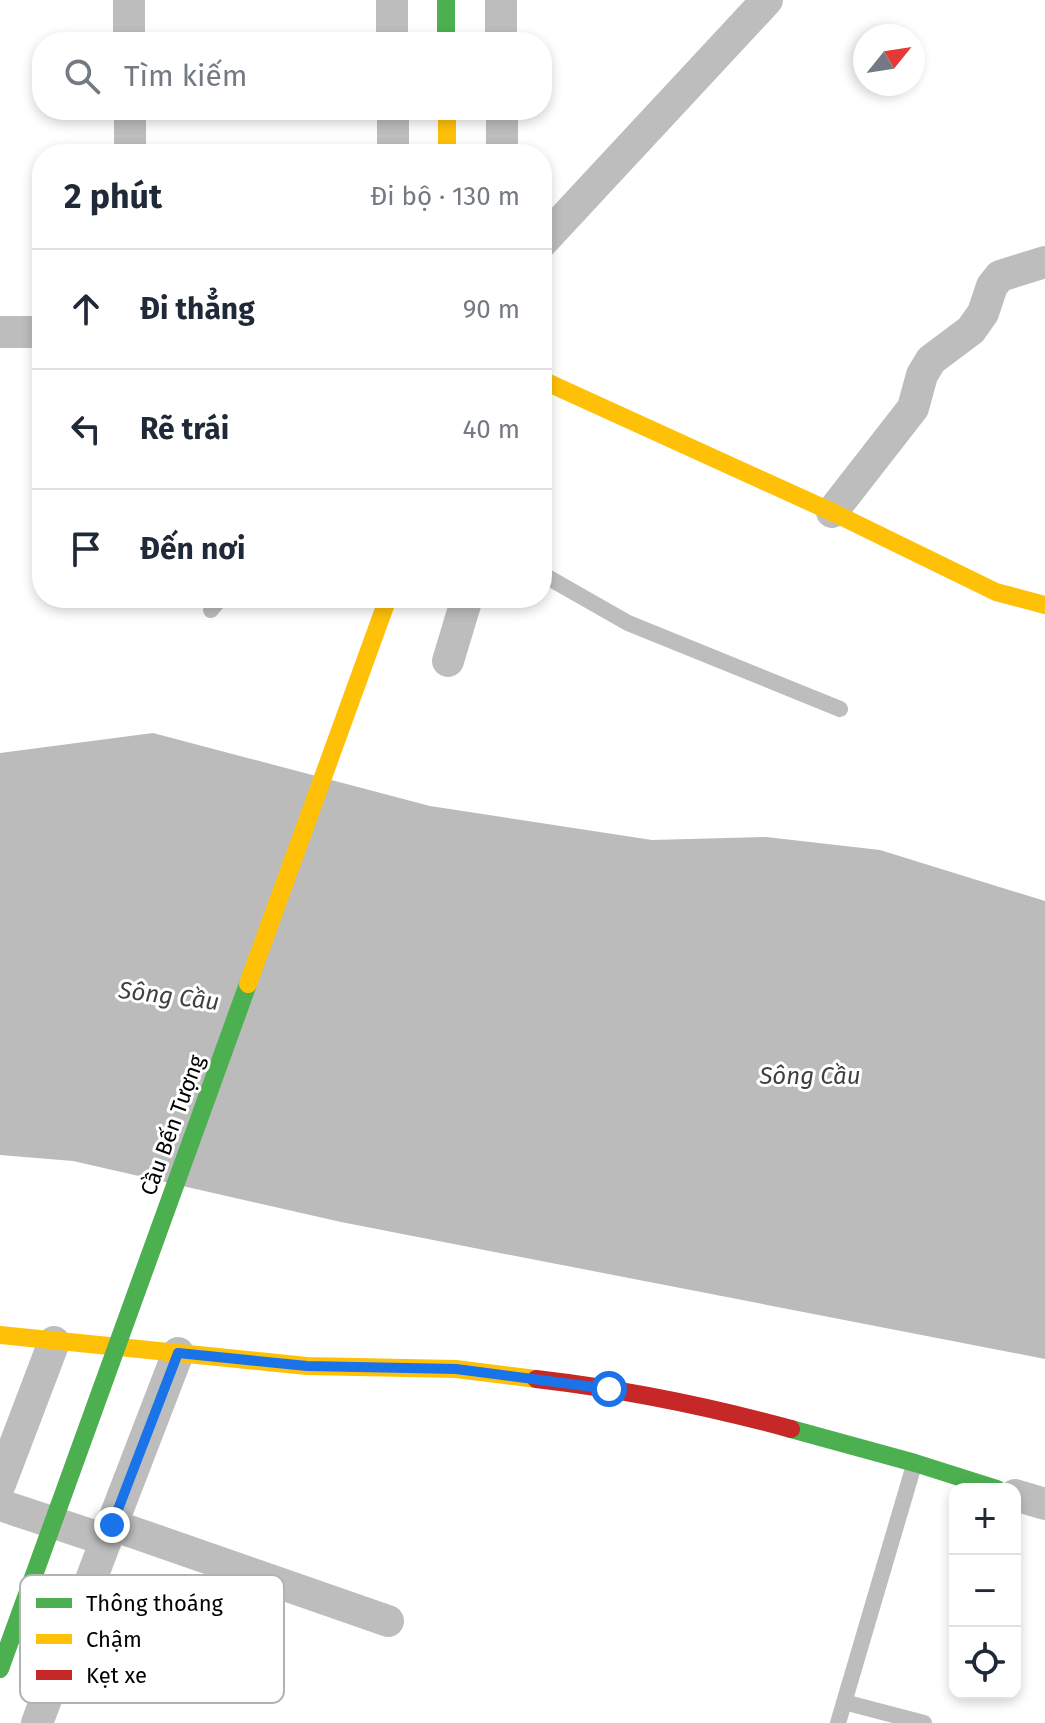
<!DOCTYPE html>
<html lang="vi">
<head>
<meta charset="utf-8">
<style>
  :root { --surface:#fff; --page:#f2f2f3; --text:#1f2937; --muted:#747a83; --line:#e0e1e3 }
  body { margin:0; font-family:"Fira Sans",sans-serif; background:var(--page); color:var(--text) }
  .controls { position:absolute; right:24px; bottom:24px; display:grid; overflow:hidden; border-radius:16px; box-shadow:0 4px 12px #0003 }
  .controls button { width:72px; height:72px; display:grid; place-items:center; padding:0; border:0; border-bottom:2px solid var(--line); background:var(--surface); color:var(--text); font:40px sans-serif }
  .compass { position:absolute; left:853px; top:24px; width:72px; height:72px; border-radius:50%; background:var(--surface); box-shadow:0 4px 12px #0003; rotate:60deg }
  .stop { position:absolute; width:24px; height:24px; margin:-18px; border:6px solid #1a73e8; border-radius:50%; background:#fff }
  .stop.end { background:#1a73e8; border-color:#fff; box-shadow:0 2px 8px #0008 }
  .list { margin:0; padding:0; list-style:none }
  h2 { display:flex; justify-content:space-between; align-items:center; height:104px; margin:0; padding:0 32px; font-size:34px }
  h2 small { font-size:26px; font-weight:400; color:var(--muted) }
  .list li { display:grid; grid-template-columns:52px 1fr auto; gap:24px; align-items:center; box-sizing:border-box; height:120px; padding:0 32px; border-top:2px solid var(--line) }
  .list b { display:block; font-size:30px; white-space:nowrap }
  .list em { font-size:26px; font-style:normal; color:var(--muted) }
  .icon { flex:none; width:44px; height:44px; fill:none; stroke:currentColor; stroke-width:2; stroke-linecap:round; stroke-linejoin:round }
  .map { position:relative; flex:none; width:1045px; height:1723px; overflow:hidden }
  .search { position:absolute; background:var(--surface); box-shadow:0 4px 12px #0003; left:32px; top:32px; width:520px; height:88px; display:flex; align-items:center; gap:20px; box-sizing:border-box; padding:0 28px; border-radius:32px; color:var(--muted); font-size:30px }
  .panel { position:absolute; background:var(--surface); box-shadow:0 4px 12px #0003; left:32px; top:144px; width:520px; height:464px; border-radius:32px }
  .map>svg:first-child { display:block }
  .water { fill:#bbb }
  .lines { fill:none; stroke-linecap:round; stroke-linejoin:round }
  .lane { stroke:#bdbdbd; stroke-width:16 }
  .street { stroke:#bdbdbd; stroke-width:32 }
  .fast { stroke:#4caf50; stroke-width:18 }
  .slow { stroke:#ffc107; stroke-width:18 }
  .jam { stroke:#c62828; stroke-width:18 }
  .fast-bridge { stroke:#4caf50; stroke-width:18 }
  .slow-bridge { stroke:#ffc107; stroke-width:18 }
  .route { stroke:#1a73e8; stroke-width:10 }
  .labels { text-anchor:middle; stroke-width:6; stroke-linejoin:round; paint-order:stroke }
  .street-label { font-size:22px; fill:#000; stroke:#fff }
  .water-label { font-size:24px; font-style:italic; fill:#3f3f3f; stroke:#fff }
  .key { fill:#fff; stroke:#b2b2b2; stroke-width:2 }
  .key-label { font-size:22px; fill:#000 }
</style>
</head>
<body>
<div class="map">
<svg width="1045" height="1723" viewBox="0 0 1045 1723">
  <rect width="100%" height="100%" fill="#fff"/>
  <path class="water" d="M153 733 430 806 652 840 766 837 880 850 1045 901V1359L341 1222 73 1161 0 1155V753Z"/>
  <g class="lines">
    <path class="lane" d="M542 574 628 623 840 709
      M211 610 221 598
      M844 1702 924 1723
      M838 1723 914 1465"/>
    <path class="street" d="M129 0V42
      M392 0V42
      M501 0V42
      M130 110V154
      M393 110V154
      M502 110V154
      M542 242 767 0
      M0 332H42
      M832 512 913 408 922 375 931 360 971 330 983 313 992 286 1000 276 1045 262
      M448 661 467 598
      M0 1484 54 1342
      M1015 1495 1045 1504
      M0 1505 106 1540 37 1723
      M112 1525 388 1621
      M106 1540 178 1353
      M80 1608 214 1661"/>
    <path class="fast" d="M446 0V42
      M791 1429 915 1463 997 1489"/>
    <path class="slow" d="M447 110V154
      M542 380 832 512 996 592 1045 605
      M0 1335 307 1366 456 1369 536 1379"/>
    <path class="jam" d="M536 1379C622 1389 707 1406 791 1429"/>
    <path class="fast-bridge" d="M0 1669 248 984"/>
    <path class="slow-bridge" d="M248 984 388 598"/>
  </g>
  <g class="lines">
    <path class="route" d="M112 1525 178 1353 307 1366 456 1369 609 1389"/>
  </g>
  <g class="labels">
    <g class="street-label">
      <text transform="translate(172 1125) rotate(-70)" y="8">Cầu Bến Tượng</text>
    </g>
    <g class="water-label">
      <text transform="translate(169 996) rotate(7)" y="8">Sông Cầu</text>
      <text x="810" y="1084">Sông Cầu</text>
    </g>
  </g>
  <rect x="20" y="1575" width="264" height="128" rx="12" class="key"/>
  <rect x="36" y="1598" width="36" height="10" fill="#4caf50"/>
  <rect x="36" y="1634" width="36" height="10" fill="#ffc107"/>
  <rect x="36" y="1670" width="36" height="10" fill="#c62828"/>
  <g class="key-label">
    <text x="86" y="1611">Thông thoáng</text>
    <text x="86" y="1647">Chậm</text>
    <text x="86" y="1683">Kẹt xe</text>
  </g>
</svg>
<div class="controls">
<button>+</button>
<button>−</button>
<button><svg class="icon" aria-label="locate" viewBox="0 0 24 24"><circle cx="12" cy="12" r="6"/><path d="M12 2v4M12 18v4M2 12h4M18 12h4"/></svg></button>
</div>
<svg class="compass" viewBox="-18 -18 36 36"><path d="M0-13l5 13h-10z" fill="#e53935"/><path d="M0 13l5-13h-10z" fill="#747a83"/></svg>
<div class="stop" style="left:609px;top:1389px"></div>
<div class="stop end" style="left:112px;top:1525px"></div>
<div class="search"><svg class="icon" aria-label="search" viewBox="0 0 24 24"><circle cx="10" cy="10" r="6"/><path d="M15 15l6 6"/></svg>Tìm kiếm</div>
<section class="panel">
<h2>2 phút<small>Đi bộ · 130 m</small></h2>
<ul class="list">
<li><svg class="icon" aria-label="ahead" viewBox="0 0 24 24"><path d="M12 20V5M6 11l6-6 6 6"/></svg><div><b>Đi thẳng</b></div><em>90 m</em></li>
<li><svg class="icon" aria-label="left" viewBox="0 0 24 24"><path d="M17 20v-9H6M10 6l-5 5 5 5"/></svg><div><b>Rẽ trái</b></div><em>40 m</em></li>
<li><svg class="icon" aria-label="arrive" viewBox="0 0 24 24"><path d="M6 21V4h12l-3 4 3 4H6"/></svg><div><b>Đến nơi</b></div></li>
</ul>
</section>
</div>
</body>
</html>
